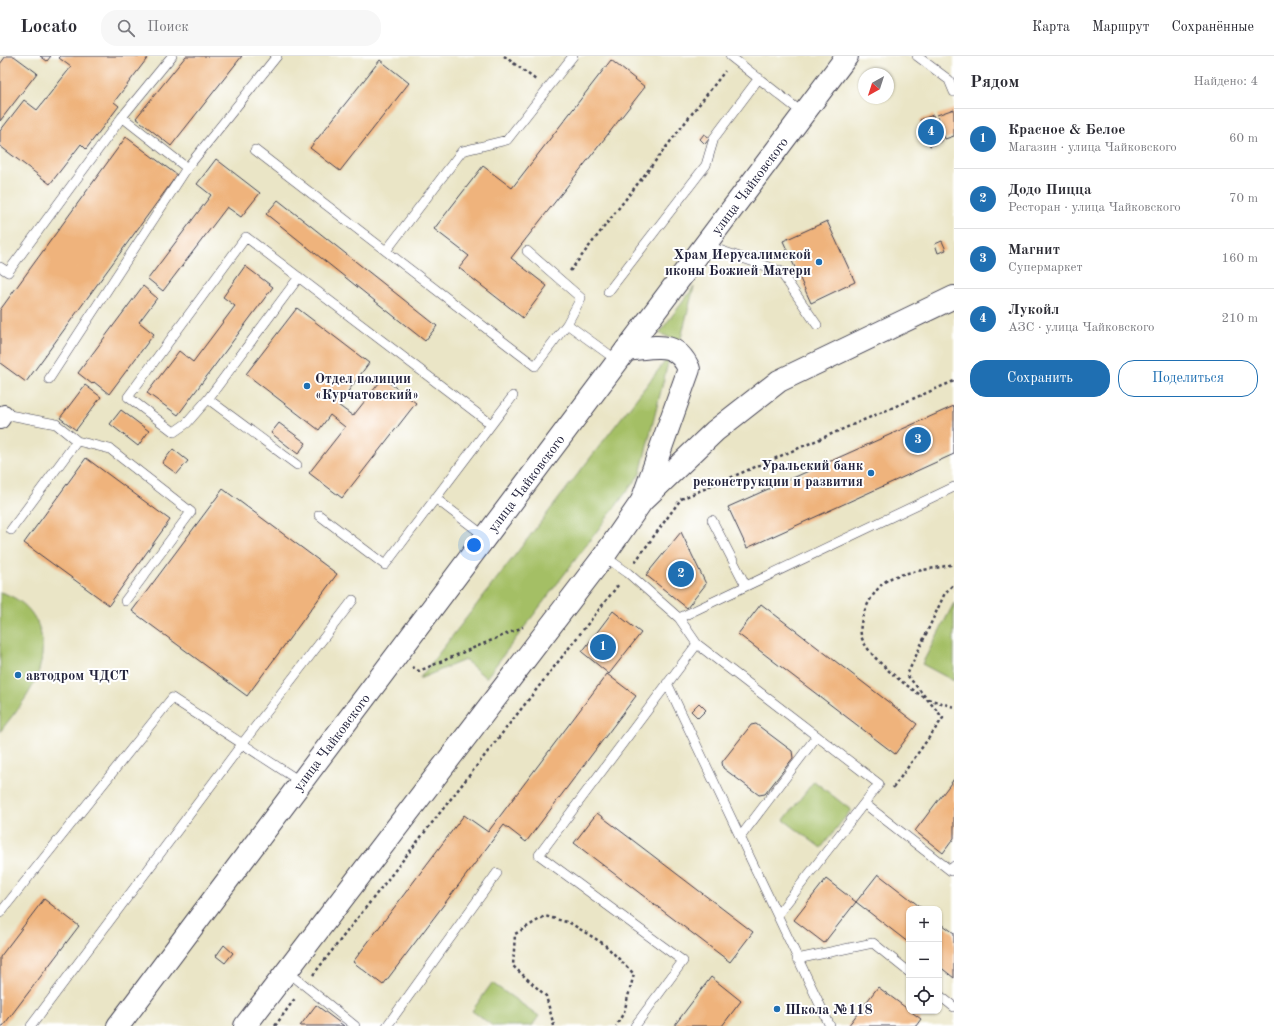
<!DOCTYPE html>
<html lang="ru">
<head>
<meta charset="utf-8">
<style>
  :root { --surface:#fff; --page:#f7f7f7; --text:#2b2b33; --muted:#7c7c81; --line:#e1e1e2; --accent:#1f6fb2 }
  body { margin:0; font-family:"Old Standard TT",serif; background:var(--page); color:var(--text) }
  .controls { position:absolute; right:12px; bottom:12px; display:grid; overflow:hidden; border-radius:8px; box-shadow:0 1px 3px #0004 }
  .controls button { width:36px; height:36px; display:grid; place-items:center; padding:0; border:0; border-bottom:1px solid var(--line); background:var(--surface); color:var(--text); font:20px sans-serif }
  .compass { position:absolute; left:858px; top:12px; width:36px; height:36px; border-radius:50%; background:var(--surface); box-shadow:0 1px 3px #0004; rotate:219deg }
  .you { position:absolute; left:474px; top:489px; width:14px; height:14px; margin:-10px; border:3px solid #fff; border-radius:50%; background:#1a73e8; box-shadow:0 0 0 6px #1a73e833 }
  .badge { display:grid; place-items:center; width:26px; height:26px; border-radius:50%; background:var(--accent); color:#fff; font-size:13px; font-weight:700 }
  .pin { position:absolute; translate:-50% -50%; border:2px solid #fff; box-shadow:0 1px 4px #0006 }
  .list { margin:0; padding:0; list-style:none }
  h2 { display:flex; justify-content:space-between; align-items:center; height:52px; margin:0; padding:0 16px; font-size:17px }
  h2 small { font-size:13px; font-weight:400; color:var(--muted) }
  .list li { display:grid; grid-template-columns:26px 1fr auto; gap:12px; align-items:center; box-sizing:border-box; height:60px; padding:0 16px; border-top:1px solid var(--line) }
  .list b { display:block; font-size:15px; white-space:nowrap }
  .list p { margin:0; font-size:13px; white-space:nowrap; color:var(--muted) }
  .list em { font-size:13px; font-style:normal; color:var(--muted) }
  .actions { display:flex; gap:8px; padding:12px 16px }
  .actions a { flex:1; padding:9px 0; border:1px solid var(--accent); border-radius:16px; text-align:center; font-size:14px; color:var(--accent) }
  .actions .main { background:var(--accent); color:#fff }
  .icon { flex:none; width:22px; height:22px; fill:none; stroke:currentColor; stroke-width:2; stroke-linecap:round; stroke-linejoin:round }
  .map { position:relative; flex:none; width:954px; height:970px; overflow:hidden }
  header { display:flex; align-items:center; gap:24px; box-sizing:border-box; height:56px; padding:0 20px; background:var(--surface); border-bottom:1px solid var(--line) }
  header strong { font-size:19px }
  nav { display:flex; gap:22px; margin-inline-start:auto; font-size:14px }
  .search { width:280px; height:36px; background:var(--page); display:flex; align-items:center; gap:10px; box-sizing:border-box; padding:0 14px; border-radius:16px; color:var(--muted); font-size:15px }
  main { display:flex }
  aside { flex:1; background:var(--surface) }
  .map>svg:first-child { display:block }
  .green { fill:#a4bf65; stroke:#637050 }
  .building { fill:#efb37b }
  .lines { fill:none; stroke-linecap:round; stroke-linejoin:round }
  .lane-casing { stroke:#403f50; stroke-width:10 }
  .street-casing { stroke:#403f50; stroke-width:20 }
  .secondary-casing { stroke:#403f50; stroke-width:24 }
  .path { stroke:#403f50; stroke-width:2.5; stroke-dasharray:3 3; stroke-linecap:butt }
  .lane { stroke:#fff; stroke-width:9 }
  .street { stroke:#fff; stroke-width:18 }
  .secondary { stroke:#fff; stroke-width:22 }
  .poi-dot { fill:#1f6fb2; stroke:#fff; stroke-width:1.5 }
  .labels { text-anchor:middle; stroke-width:4; stroke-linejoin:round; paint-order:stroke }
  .street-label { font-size:14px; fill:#22223b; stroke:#fff }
  .poi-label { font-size:14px; font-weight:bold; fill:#22223b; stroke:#fff; text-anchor:start }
</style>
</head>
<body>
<header>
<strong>Locato</strong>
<div class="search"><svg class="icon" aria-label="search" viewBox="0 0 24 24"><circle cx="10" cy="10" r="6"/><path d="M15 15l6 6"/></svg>Поиск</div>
<nav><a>Карта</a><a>Маршрут</a><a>Сохранённые</a></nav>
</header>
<main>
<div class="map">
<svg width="954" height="970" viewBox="0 0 954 970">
  <rect width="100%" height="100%" fill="#fff"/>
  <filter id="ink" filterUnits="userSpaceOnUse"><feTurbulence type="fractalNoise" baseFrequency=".025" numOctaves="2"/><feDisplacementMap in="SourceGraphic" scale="8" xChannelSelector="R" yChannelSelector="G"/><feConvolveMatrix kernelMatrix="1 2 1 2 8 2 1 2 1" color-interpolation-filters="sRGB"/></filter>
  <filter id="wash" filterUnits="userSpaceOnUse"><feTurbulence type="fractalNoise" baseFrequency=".012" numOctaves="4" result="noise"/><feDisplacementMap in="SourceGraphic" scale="16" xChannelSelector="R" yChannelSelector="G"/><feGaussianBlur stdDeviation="0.9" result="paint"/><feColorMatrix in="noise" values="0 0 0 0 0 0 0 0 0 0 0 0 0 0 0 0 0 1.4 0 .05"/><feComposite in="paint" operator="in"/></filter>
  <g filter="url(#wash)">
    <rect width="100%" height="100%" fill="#eae5c6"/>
    <path class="green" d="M694 231 680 286 659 277Z
      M670 299 640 418 486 622 465 604 419 623Z
      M0 536C45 549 52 596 31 633 23 648 10 662 0 676Z
      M954 547V625L922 608Z
      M814 725 851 754 821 792 784 764Z
      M492 927 539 960 532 970H493L472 955Z"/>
    <g id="blocks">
      <path class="building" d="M6 0H14L37 17 0 65V8Z
        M40 0H51L47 5Z
        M61 0H149L114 46 119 50 86 93 81 88 50 128 0 90V75L24 44 37 54 71 11 59 2Z
        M186 0H242L171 90 136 62Z
        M380 4 409 27 340 115 310 92Z
        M611 4 645 31 511 202 547 230 523 262 459 212 469 200 434 173 483 110 512 132Z
        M954 53V80L945 83 937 59Z
        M933 59 942 85 930 90 920 64Z
        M704 78 710 82 705 88 700 83Z
        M126 81 177 119 26 326 0 307V254Z
        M216 103 260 137 241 161 227 151 163 235 148 223 211 139 197 128Z
        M278 144 437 270 425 285 266 158Z
        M827 165 855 226 811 247 783 185Z
        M942 185 946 194 938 197 935 188Z
        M245 210 273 231 178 359 147 337 179 295 193 306 235 250 223 241Z
        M143 230 157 242 139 266 154 278 109 338 94 326 92 328 78 317Z
        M297 252 369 307 338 349 353 360 383 322 416 347 342 442 309 417 345 371 330 359 319 374 246 318Z
        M85 329 101 341 76 374 60 362Z
        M954 350V398L747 492 728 451Z
        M121 354 149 375 138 390 110 368Z
        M279 367 306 387 298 398 271 377Z
        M173 393 188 405 177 418 162 407Z
        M86 402 170 464 109 549 24 487Z
        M223 433 337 518 247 640 132 555Z
        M681 476 706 528 687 552 646 519Z
        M761 548 917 668 895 698 738 578Z
        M613 555 641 577 609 618 582 596Z
        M607 618 636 640 526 786 504 769 383 929 353 906 464 759 488 776Z
        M699 647 706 654 698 662 691 655Z
        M756 668 792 695 793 702 765 738 759 739 723 712 722 706 751 669Z
        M954 723V782L943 797 915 775Z
        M597 757 753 876 730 906 574 787Z
        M878 818 923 853H909V887L856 846Z
        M826 823 856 846 824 887 794 864Z
        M44 843 79 870 3 970H0V901Z
        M939 866 954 877V922L939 910Z
        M224 889 233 897 225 907 216 900Z
        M711 921 741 945 722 970H674Z
        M878 931 921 963 916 970H848Z
        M316 949 344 970H300Z"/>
    </g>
  </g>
  <g filter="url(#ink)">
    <use href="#blocks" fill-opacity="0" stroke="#403f50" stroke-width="1"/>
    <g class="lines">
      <g class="lane-casing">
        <path id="lane" d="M730 0 804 58
          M917 0 949 24 954 36
          M122 61 187 112
          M255 94 535 310 567 268 618 305
          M705 189 780 215 817 269
          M386 195 462 95 507 84 573 0
          M527 195 581 242 567 268
          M0 211 8 216 122 61 172 0
          M608 236 706 109 714 82 759 22
          M49 323 187 112 277 0
          M208 343 187 367 174 376 128 341 246 181 491 368
          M1 356 4 358 56 368 77 385 110 393 191 456 125 545
          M297 409 208 343 299 221
          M435 442 486 481
          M319 459 385 509 513 340
          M712 464 746 530
          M11 474 77 385
          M604 500 628 517 679 562 697 588 879 728 778 858
          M679 562 954 431
          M667 627 830 970
          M865 748 951 815 954 810
          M741 780 817 680
          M0 857 172 642 301 726
          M797 903 873 887 909 916
          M287 915 355 970
          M939 939 954 951
          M31 970 242 688 353 544
          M387 970 497 817
          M635 970 683 905 539 799 697 588"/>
      </g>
      <g class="street-casing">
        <path id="street" d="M0 364 4 358"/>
      </g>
      <g class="secondary-casing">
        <g id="secondary">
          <path d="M626 294C654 292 675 282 689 313L643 442"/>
          <path id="s1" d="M118 970 847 0"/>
          <path d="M245 970 604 500 642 445 715 375 779 325 954 241"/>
        </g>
      </g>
      <path class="path" d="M504 0 536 24
        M570 215 725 15
        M635 506 681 443 954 325
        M412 611 419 615 523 571
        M924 641C907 631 865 599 861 579 859 567 864 555 870 544 875 536 882 526 891 522 907 515 936 513 954 508
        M928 643 954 651
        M893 732 943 662 907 619 945 537 954 528
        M313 919 619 528
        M275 970 296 941
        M554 970 546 940 513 910 515 878 545 860 570 867 604 888 634 918 624 956 616 970"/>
      <use href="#lane" class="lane"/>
      <use href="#street" class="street"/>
      <use href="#secondary" class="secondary"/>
    </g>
  </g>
  <g class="poi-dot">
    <circle cx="819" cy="206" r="4"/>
    <circle cx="307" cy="330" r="4"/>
    <circle cx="871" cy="417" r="4"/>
    <circle cx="18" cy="619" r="4"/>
    <circle cx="777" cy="953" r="4"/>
  </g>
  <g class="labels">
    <g class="street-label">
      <text dy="5" stroke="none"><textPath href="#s1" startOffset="1051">улица Чайковского</textPath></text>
      <text dy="5" stroke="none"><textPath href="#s1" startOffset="679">улица Чайковского</textPath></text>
      <text dy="5" stroke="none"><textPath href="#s1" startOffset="355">улица Чайковского</textPath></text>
    </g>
    <g class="poi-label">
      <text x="811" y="203" text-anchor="end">Храм Иерусалимской<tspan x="811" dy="16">иконы Божией Матери</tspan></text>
      <text x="315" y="327">Отдел полиции<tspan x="315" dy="16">«Курчатовский»</tspan></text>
      <text x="863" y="414" text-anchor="end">Уральский банк<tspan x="863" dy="16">реконструкции и развития</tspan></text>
      <text x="26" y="624">автодром ЧДСТ</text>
      <text x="785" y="958">Школа №118</text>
    </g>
  </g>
</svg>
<div class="controls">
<button>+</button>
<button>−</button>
<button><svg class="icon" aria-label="locate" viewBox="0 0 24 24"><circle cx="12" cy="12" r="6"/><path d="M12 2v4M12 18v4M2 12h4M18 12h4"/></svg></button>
</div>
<svg class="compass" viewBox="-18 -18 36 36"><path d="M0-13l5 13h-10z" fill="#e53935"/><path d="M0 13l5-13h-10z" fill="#7c7c81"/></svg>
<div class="you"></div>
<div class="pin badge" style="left:603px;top:591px">1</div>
<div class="pin badge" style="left:681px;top:518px">2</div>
<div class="pin badge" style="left:918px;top:384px">3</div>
<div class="pin badge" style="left:931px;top:76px">4</div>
</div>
<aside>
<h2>Рядом<small>Найдено: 4</small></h2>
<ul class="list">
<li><span class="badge">1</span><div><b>Красное &amp; Белое</b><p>Магазин · улица Чайковского</p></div><em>60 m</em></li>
<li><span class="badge">2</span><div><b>Додо Пицца</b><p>Ресторан · улица Чайковского</p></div><em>70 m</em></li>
<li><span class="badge">3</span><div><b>Магнит</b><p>Супермаркет</p></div><em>160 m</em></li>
<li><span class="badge">4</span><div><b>Лукойл</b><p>АЗС · улица Чайковского</p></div><em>210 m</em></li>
</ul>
<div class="actions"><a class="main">Сохранить</a><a>Поделиться</a></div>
</aside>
</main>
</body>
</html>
